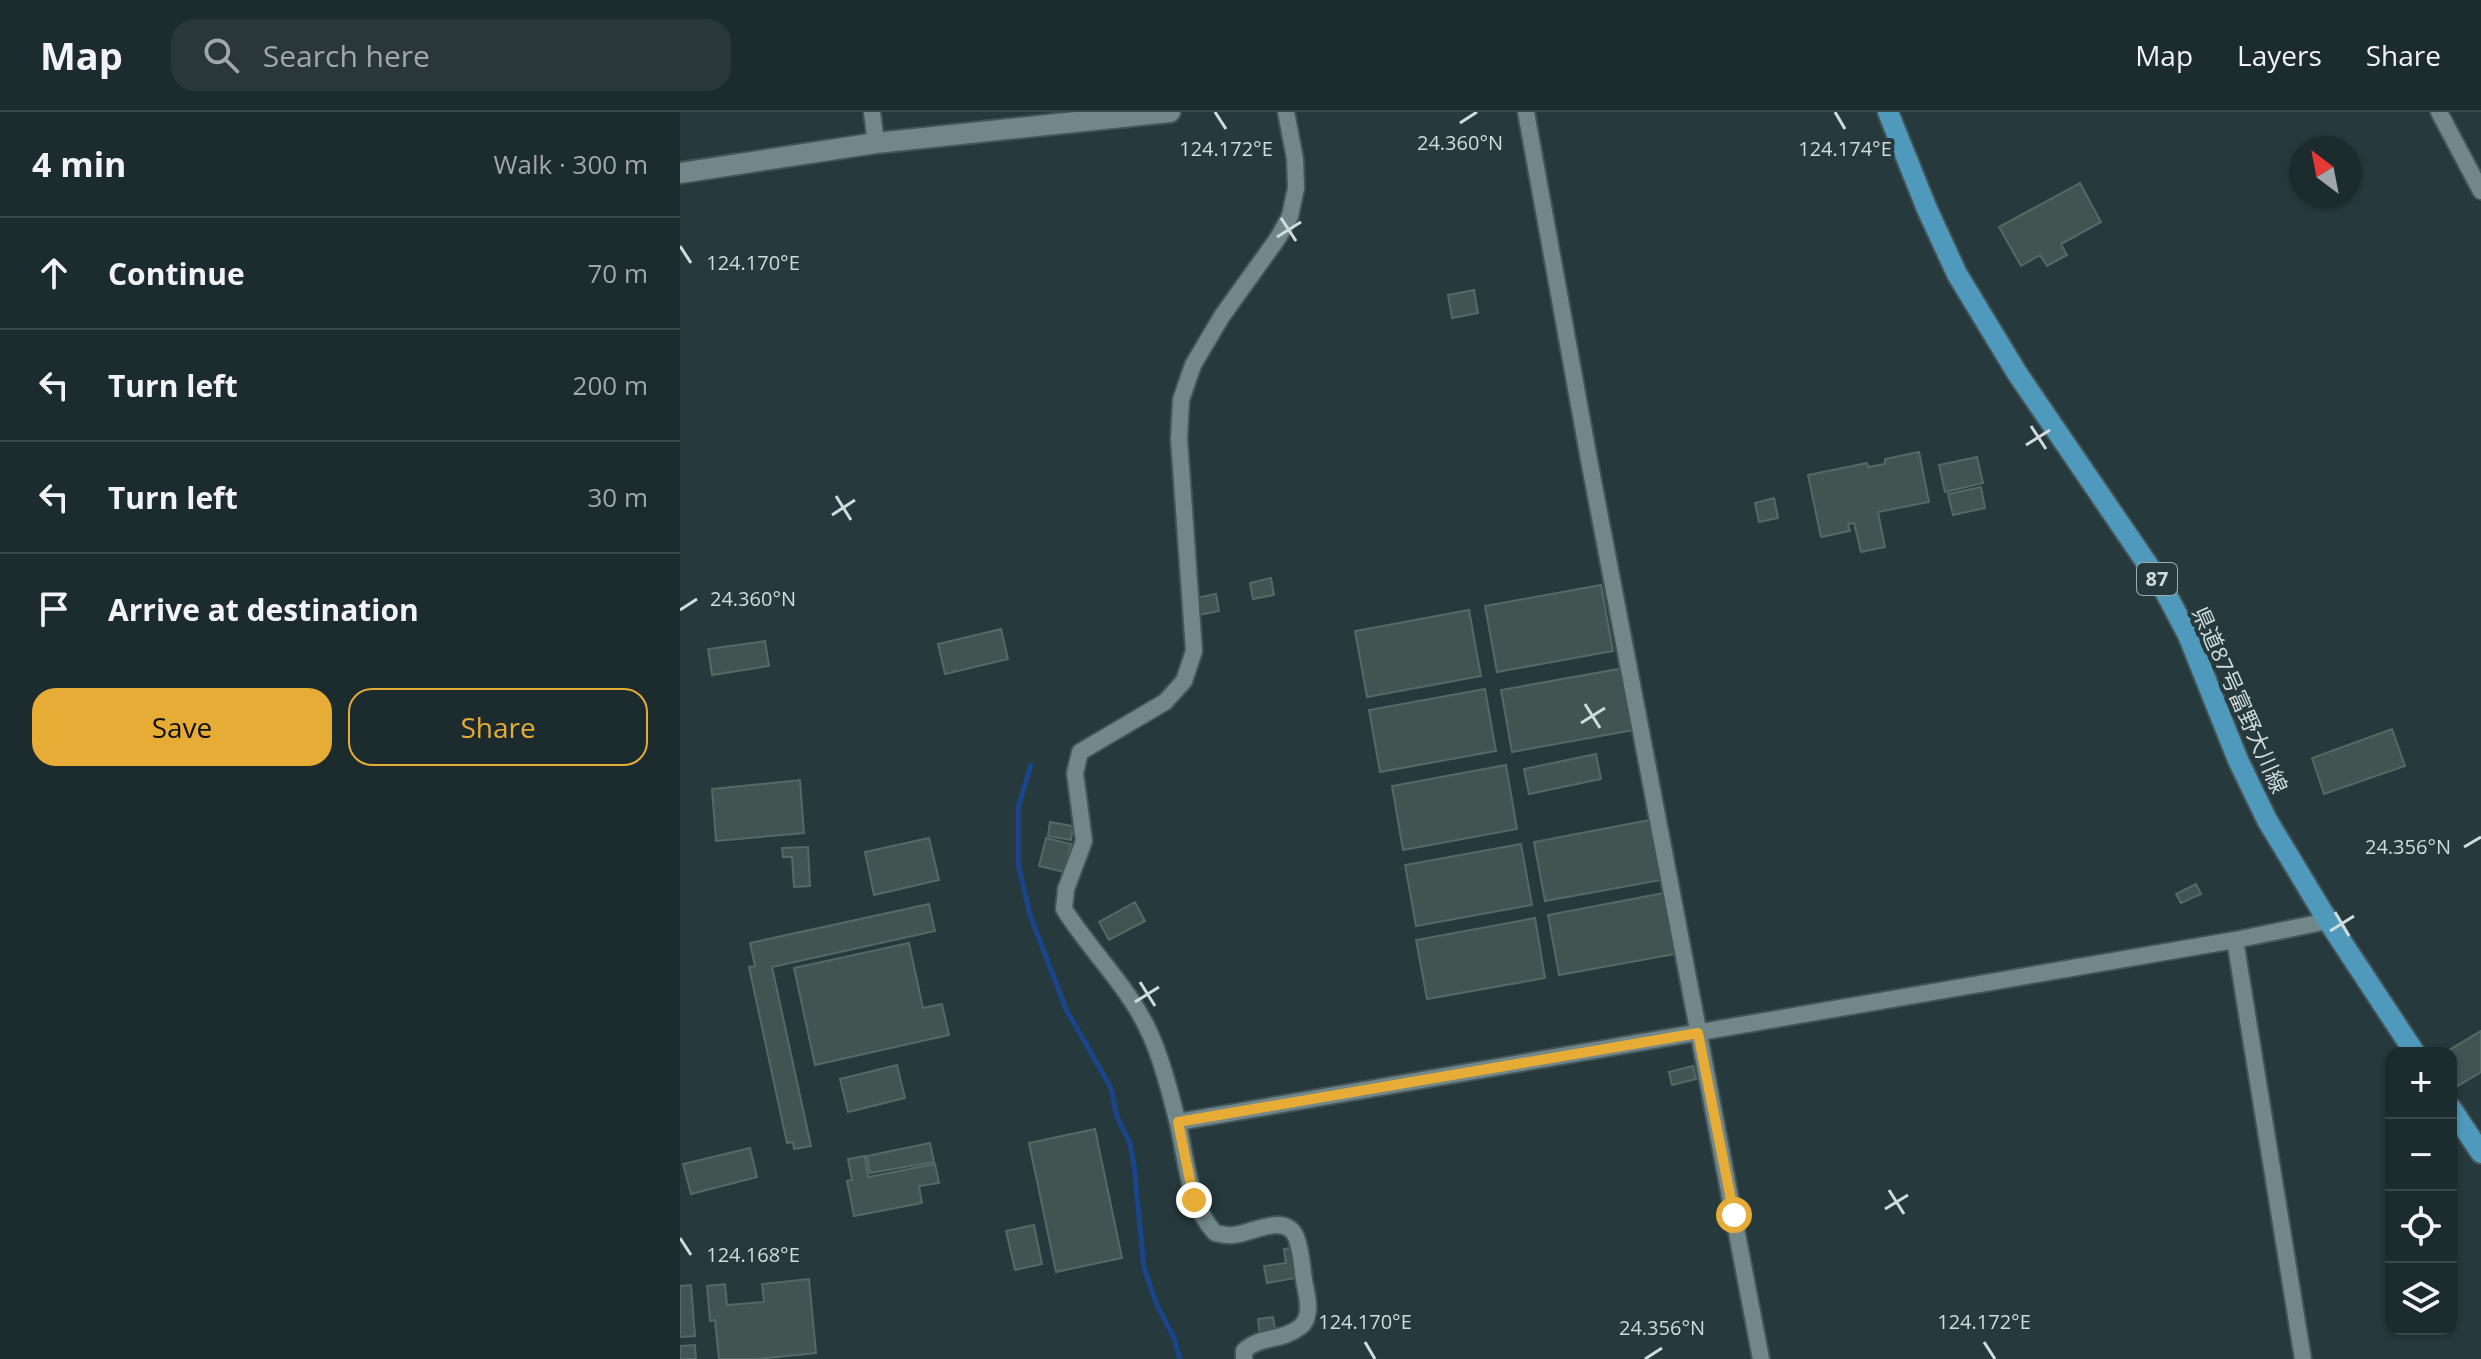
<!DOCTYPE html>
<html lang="en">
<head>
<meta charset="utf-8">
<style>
  :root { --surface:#1c2b2d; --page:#293739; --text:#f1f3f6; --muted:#a0a7aa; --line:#3a4749; --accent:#e7ac36 }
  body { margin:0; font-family:"Open Sans","Noto Sans JP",sans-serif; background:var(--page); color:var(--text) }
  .controls { position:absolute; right:24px; bottom:24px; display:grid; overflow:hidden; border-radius:16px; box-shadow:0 2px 6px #0004 }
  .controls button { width:72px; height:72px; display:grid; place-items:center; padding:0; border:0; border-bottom:2px solid var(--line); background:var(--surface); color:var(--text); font:40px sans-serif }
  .compass { position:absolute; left:1609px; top:24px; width:72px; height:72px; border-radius:50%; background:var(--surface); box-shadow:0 2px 6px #0004; rotate:328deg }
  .stop { position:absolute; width:24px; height:24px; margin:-18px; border:6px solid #e7ac36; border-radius:50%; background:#fff }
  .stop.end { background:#e7ac36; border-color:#fff; box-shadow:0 2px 8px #0008 }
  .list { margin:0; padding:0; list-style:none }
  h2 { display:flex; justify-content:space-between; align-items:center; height:104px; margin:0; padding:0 32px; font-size:34px }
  h2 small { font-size:26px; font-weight:400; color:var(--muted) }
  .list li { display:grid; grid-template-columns:52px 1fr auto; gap:24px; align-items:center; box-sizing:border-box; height:112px; padding:0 32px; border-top:2px solid var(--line) }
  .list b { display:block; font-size:30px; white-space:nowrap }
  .list em { font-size:26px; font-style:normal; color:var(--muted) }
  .actions { display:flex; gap:16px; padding:24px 32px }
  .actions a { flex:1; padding:18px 0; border:2px solid var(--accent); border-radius:24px; text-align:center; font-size:28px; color:var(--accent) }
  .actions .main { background:var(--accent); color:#111 }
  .icon { flex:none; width:44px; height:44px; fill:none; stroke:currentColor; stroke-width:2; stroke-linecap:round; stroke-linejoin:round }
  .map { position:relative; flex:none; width:1801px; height:1247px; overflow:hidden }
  header { display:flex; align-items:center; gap:48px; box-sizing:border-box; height:112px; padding:0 40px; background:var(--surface); border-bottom:2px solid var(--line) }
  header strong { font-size:38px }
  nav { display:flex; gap:44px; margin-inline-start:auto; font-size:28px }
  .search { width:560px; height:72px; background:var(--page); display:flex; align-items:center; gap:20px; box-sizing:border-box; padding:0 28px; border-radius:24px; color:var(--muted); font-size:30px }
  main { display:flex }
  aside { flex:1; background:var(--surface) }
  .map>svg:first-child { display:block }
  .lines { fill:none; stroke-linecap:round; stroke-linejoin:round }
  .stream { stroke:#1a458b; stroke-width:5 }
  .building { fill:#415451; stroke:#546965; stroke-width:2 }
  .street-casing { stroke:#445457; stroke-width:20 }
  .secondary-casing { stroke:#445457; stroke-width:24 }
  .primary-casing { stroke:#445457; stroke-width:24 }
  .street { stroke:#72878a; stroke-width:16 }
  .secondary { stroke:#72878a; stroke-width:20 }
  .primary { stroke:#4f9abc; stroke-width:20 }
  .route { stroke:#e7ac36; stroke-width:10 }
  .ticks { fill:none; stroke:#d0dbdd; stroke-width:3 }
  .labels { text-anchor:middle; stroke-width:8; stroke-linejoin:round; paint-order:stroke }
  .shield { fill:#26393c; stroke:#9daaad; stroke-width:2 }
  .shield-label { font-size:20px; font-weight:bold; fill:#d0dbdd }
  .street-label { font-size:22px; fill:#d0dbdd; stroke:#26393c }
  .ticks-label { font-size:20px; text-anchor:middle; fill:#d0dbdd; stroke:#26393c; stroke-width:8; stroke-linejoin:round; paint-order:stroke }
</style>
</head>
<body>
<header>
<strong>Map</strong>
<div class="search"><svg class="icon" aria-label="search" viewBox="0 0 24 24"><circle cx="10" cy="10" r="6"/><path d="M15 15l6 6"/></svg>Search here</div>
<nav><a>Map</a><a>Layers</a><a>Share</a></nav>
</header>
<main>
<aside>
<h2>4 min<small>Walk · 300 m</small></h2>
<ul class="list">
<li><svg class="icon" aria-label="ahead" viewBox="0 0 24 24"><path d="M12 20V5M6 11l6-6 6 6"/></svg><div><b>Continue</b></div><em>70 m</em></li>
<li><svg class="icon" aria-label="left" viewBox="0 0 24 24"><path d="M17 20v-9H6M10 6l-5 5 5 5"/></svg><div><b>Turn left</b></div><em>200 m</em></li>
<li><svg class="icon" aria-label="left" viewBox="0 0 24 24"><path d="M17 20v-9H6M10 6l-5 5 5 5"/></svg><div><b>Turn left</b></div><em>30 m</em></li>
<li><svg class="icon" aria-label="arrive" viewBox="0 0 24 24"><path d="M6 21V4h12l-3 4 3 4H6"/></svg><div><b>Arrive at destination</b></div></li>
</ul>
<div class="actions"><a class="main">Save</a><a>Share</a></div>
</aside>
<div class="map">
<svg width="1801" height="1247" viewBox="0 0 1801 1247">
  <rect width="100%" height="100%" fill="#26393c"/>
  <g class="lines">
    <path class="stream" d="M351 653 338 696V751L350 803 386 897 431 976 437 1005 450 1031 454 1053 464 1156 477 1193 494 1226 500 1247"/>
  </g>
  <path class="building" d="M1400 71 1421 110 1381 132 1387 143 1367 154 1360 143 1341 154 1319 115Z
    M794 178 798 201 772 206 768 183Z
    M1239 340 1249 390 1198 400 1205 435 1181 440 1174 411 1168 412 1170 419 1141 425 1128 363 1187 351 1188 355 1205 352V347Z
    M1297 345 1303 371 1265 380 1259 353Z
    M1301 375 1305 396 1273 403 1268 382Z
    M1094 386 1098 406 1079 410 1075 391Z
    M591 466 594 483 573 487 570 471Z
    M921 473 933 539 817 560 805 494Z
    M536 482 539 499 519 503 516 486Z
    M789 498 801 564 687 585 675 519Z
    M321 517 328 547 265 562 258 532Z
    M85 529 89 554 32 563 28 537Z
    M944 556 954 618 832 640 821 578Z
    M805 577 816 639 700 660 689 598Z
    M1712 617 1725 654 1644 682 1632 646Z
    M916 642 921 667 849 682 844 657Z
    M826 653 837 717 723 738 712 674Z
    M120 668 124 721 36 729 32 677Z
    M970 708 981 768 865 789 854 730Z
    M370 710 393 714 391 728 368 724Z
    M249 726 259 768 194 783 185 740Z
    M366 726 391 732 384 760 359 754Z
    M841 732 852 793 736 814 725 753Z
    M128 735 130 774 114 775 112 745H103L102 736Z
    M1516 772 1521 782 1501 791 1496 782Z
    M984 781 995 842 879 863 868 803Z
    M455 790 465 809 429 828 419 810Z
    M249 792 255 819 92 855 131 1034 114 1037 113 1030 107 1031 69 855 75 854 70 831Z
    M855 806 865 866 747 887 736 828Z
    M229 831 243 896 262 892 269 923 135 953 114 856Z
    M1801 919V960L1776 975 1771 965V941H1764Z
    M217 953 225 986 168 1000 160 967Z
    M1013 954 1016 967 992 973 989 960Z
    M415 1017 442 1146 376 1160 349 1031Z
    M250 1031 254 1050 190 1061 187 1044Z
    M70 1036 77 1065 11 1082 3 1052Z
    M185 1044 188 1065 255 1052 259 1071 239 1074 242 1091 174 1104 167 1069 172 1068 168 1047Z
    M354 1113 362 1152 335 1158 326 1119Z
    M616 1135 621 1165 587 1171 584 1154 606 1151 604 1137Z
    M129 1167 136 1241 78 1247H39L35 1208 30 1209 27 1174 45 1172 47 1193 84 1190 82 1172Z
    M11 1173 15 1224 0 1225V1174Z
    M593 1205 596 1223 580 1225 578 1207Z
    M15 1233 16 1247H0V1234Z"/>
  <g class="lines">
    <g class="street-casing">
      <path id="street" d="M192 0 196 31
        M846 0 910 353 1081 1247
        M1759 0 1801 79
        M1555 828 1623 1247
        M498 1010 1555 828 1648 809
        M564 1247V1239C580 1223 601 1230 620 1215 632 1206 628 1187 625 1174 622 1159 622 1139 616 1125 605 1100 571 1122 553 1123 548 1124 540 1122 535 1121 508 1091 507 1050 498 1012 491 983 483 951 471 924 451 877 411 840 384 797L386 777 404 729 395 661 400 640 485 590 504 569 514 539 499 327 501 288 513 253 542 204 598 126 610 104 616 76 615 47 606 0"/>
    </g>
    <g class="secondary-casing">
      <path id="secondary" d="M0 61 196 31 490 0"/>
    </g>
    <g class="primary-casing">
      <path id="primary" d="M1208 0 1247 97 1277 162 1337 261 1481 472 1508 523 1558 648 1587 708 1648 809 1735 941
        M1771 996 1801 1041"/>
    </g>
    <use href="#street" class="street"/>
    <use href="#secondary" class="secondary"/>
    <use href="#primary" class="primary"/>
  </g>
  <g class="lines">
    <path class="route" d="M514 1088 498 1010 1018 921 1054 1103"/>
  </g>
  <path class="ticks" d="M535 0 546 17M1155 0 1165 17M780 11 797 0M601 106 616 129M597 125 621 110M0 134 11 151M1351 314 1366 337M1346 333 1370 318M156 384 171 408M152 403 175 388M0 498 17 487M905 592 920 616M901 611 925 596M1784 735 1801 725M1655 800 1669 824M1650 819 1674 804M460 870 475 894M455 890 479 875M1209 1078 1224 1102M1205 1097 1228 1083M0 1126 11 1143M685 1230 695 1247M1304 1230 1315 1247M965 1247 982 1236"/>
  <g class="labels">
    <rect class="shield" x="1457" y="451" width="40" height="32" rx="6"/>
    <g class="shield-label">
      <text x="1477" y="474">87</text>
    </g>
    <g class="street-label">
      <text transform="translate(1560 588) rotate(66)" y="8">県道87号富野大川線</text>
    </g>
  </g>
  <g class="ticks-label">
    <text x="780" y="38">24.360°N</text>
    <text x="546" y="44">124.172°E</text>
    <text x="1165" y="44">124.174°E</text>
    <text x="73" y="158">124.170°E</text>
    <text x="73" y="494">24.360°N</text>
    <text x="1728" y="742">24.356°N</text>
    <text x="73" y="1150">124.168°E</text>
    <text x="685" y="1217">124.170°E</text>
    <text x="1304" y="1217">124.172°E</text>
    <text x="982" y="1223">24.356°N</text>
  </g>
</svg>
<div class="controls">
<button>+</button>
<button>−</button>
<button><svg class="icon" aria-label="locate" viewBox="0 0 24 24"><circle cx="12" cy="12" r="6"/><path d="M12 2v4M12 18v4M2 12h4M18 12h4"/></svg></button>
<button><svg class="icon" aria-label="layers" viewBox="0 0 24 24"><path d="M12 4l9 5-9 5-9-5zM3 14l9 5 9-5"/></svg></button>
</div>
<svg class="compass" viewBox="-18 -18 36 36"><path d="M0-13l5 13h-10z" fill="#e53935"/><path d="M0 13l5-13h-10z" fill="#a0a7aa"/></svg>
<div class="stop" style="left:1054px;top:1103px"></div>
<div class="stop end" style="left:514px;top:1088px"></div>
</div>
</main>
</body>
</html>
